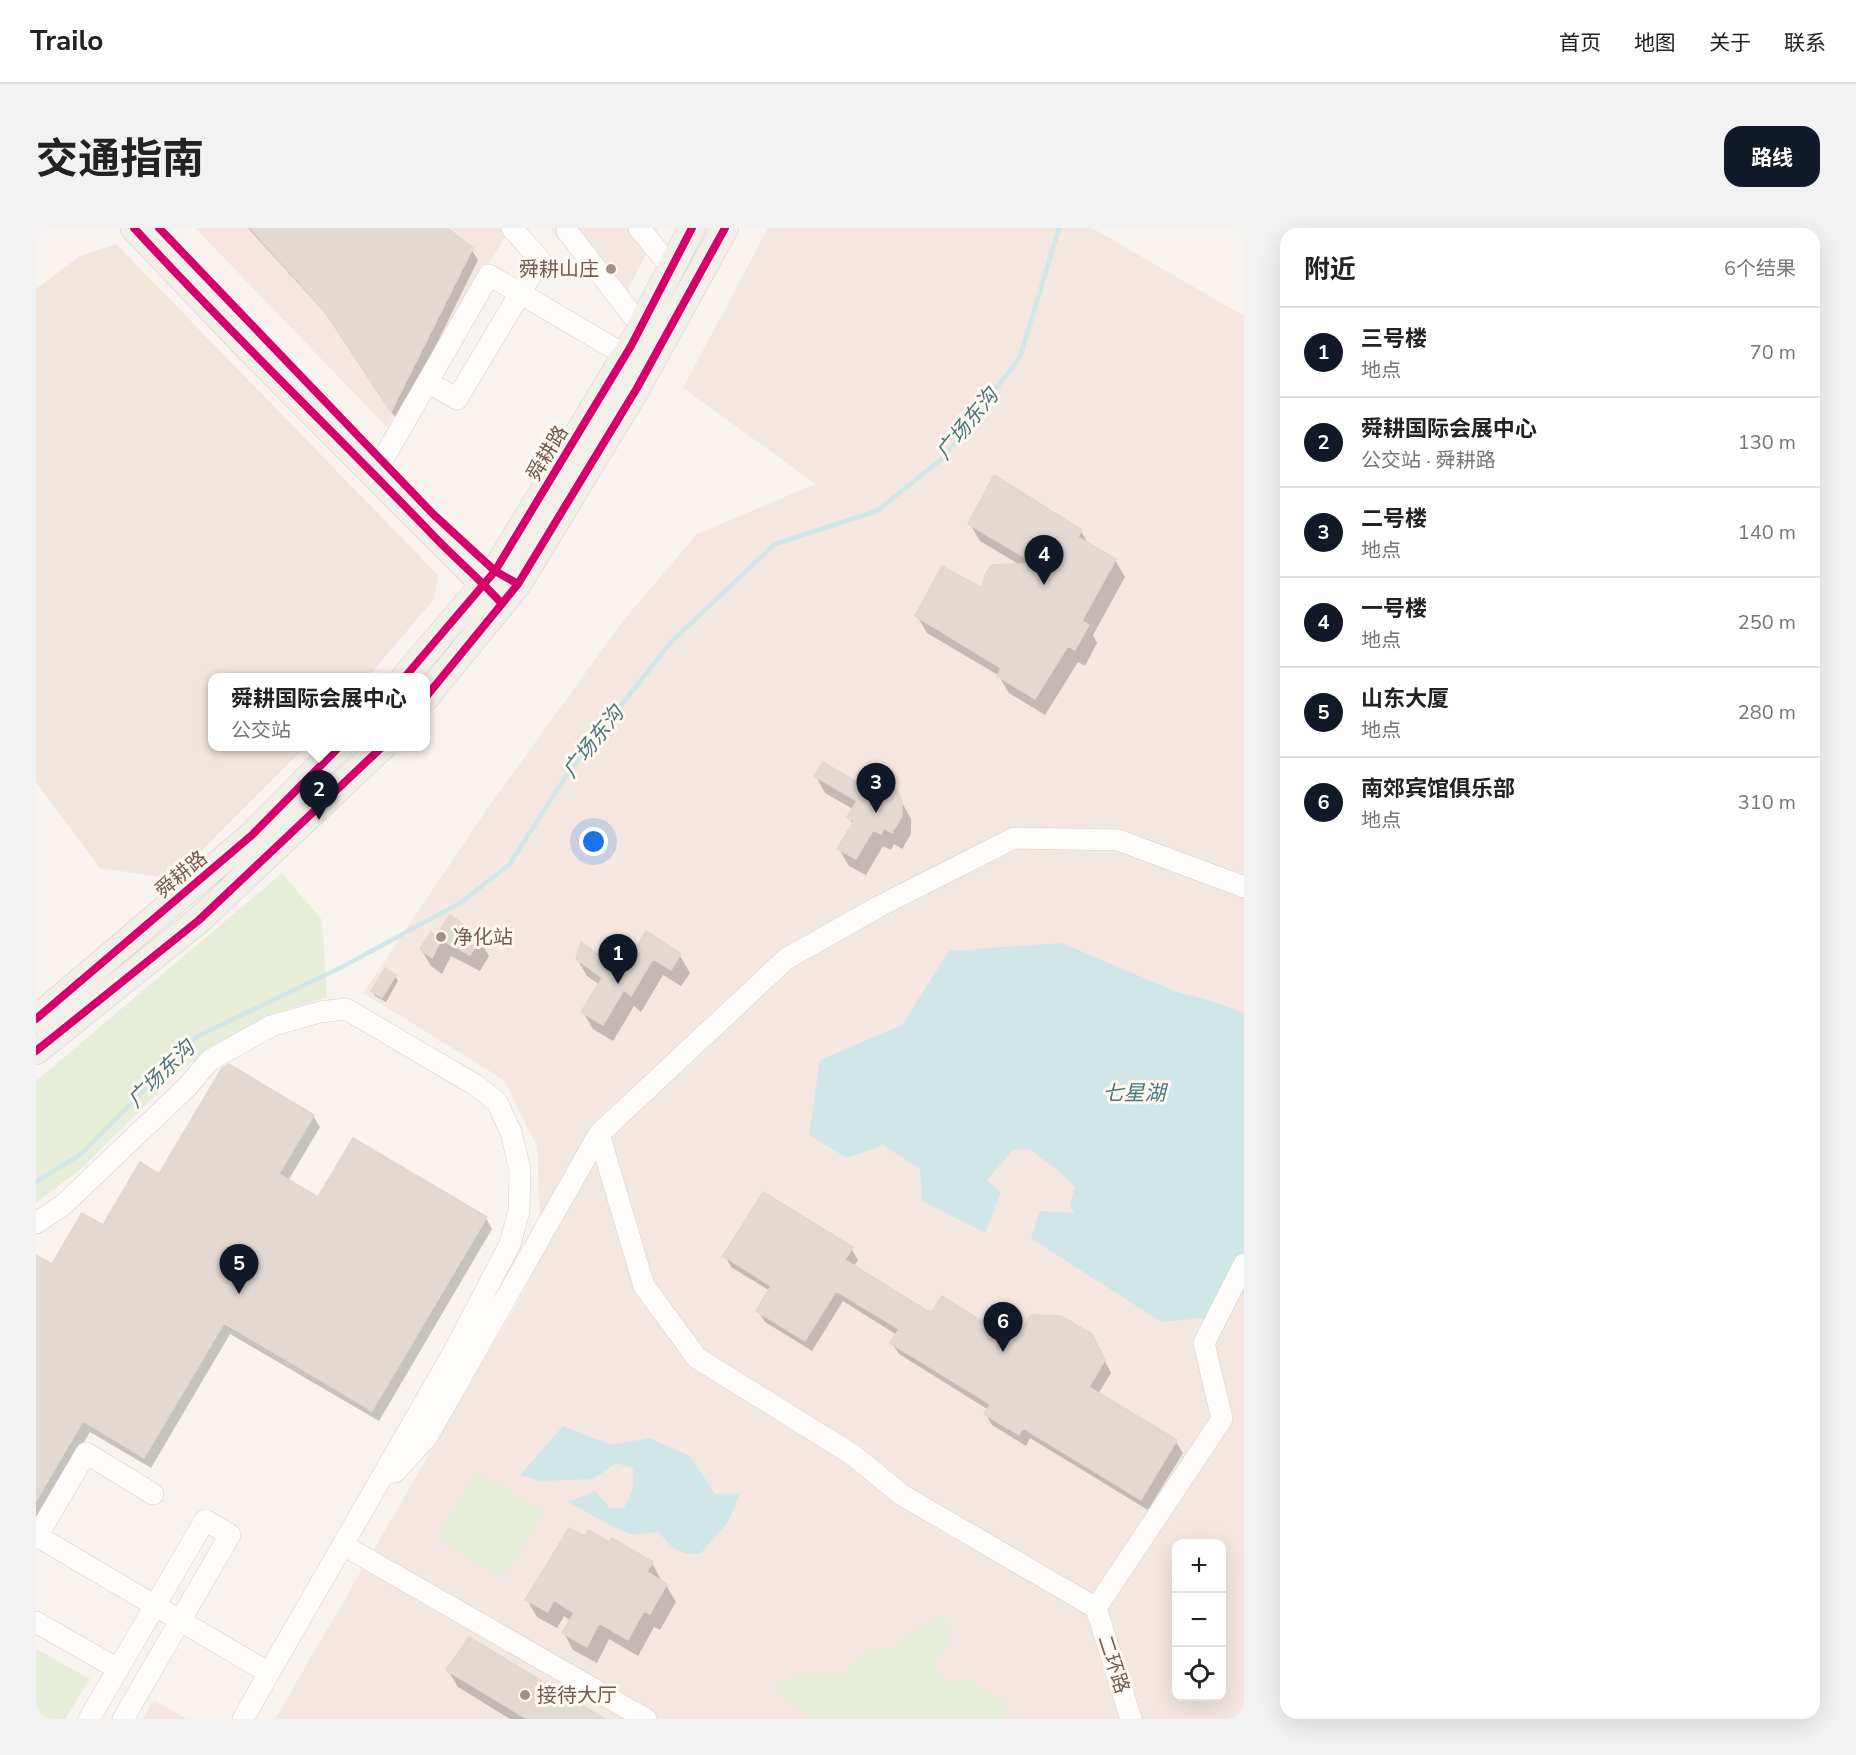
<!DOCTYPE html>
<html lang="zh">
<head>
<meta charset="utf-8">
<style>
  :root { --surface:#fff; --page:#f2f2f2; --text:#222; --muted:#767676; --line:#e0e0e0; --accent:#111827 }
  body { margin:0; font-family:"Nunito Sans","Noto Sans SC",sans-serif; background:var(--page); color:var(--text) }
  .controls { position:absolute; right:18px; bottom:18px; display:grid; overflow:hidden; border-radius:12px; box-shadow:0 6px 24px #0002 }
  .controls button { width:54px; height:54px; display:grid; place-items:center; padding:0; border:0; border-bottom:2px solid var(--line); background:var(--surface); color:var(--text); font:30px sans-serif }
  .you { position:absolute; left:558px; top:614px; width:21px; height:21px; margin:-15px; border:4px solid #fff; border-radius:50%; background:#1a73e8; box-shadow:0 0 0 9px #1a73e833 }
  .badge { display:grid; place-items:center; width:39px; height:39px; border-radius:50%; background:var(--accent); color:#fff; font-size:20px; font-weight:700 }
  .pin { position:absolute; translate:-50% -50px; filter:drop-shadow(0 2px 3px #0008) }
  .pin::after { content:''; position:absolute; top:32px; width:21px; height:18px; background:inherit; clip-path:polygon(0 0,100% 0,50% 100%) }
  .popup { position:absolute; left:172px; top:445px; width:222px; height:78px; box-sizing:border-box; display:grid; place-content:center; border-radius:12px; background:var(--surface); filter:drop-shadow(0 2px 4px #0005); font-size:20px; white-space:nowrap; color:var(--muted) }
  .popup b { font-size:22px; color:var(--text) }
  .popup::after { content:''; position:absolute; left:50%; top:100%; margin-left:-12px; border:12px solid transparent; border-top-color:var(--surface) }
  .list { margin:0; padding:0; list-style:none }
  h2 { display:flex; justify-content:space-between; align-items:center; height:78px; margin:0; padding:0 24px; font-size:26px }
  h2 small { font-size:20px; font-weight:400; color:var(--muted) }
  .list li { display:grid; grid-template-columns:39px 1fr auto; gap:18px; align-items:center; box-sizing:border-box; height:90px; padding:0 24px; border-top:2px solid var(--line) }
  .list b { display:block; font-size:22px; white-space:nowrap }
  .list p { margin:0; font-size:20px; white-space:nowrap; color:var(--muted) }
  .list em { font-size:20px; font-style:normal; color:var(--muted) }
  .icon { flex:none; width:33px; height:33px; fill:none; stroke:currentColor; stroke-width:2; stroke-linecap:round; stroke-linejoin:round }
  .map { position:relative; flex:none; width:1208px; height:1491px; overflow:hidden; border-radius:18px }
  header { display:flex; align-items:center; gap:36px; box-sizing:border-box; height:84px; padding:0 30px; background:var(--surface); border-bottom:2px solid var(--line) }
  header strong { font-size:28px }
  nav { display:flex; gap:33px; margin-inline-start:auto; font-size:21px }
  .intro { display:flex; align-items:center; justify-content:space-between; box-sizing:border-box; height:144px; padding:0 36px }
  h1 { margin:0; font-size:42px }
  .button { padding:15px 27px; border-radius:18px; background:var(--accent); color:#fff; font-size:21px; font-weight:700 }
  main { display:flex; gap:36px; padding:0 36px }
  aside { flex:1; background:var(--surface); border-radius:18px; box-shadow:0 6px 24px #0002 }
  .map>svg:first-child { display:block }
  .residential { fill:#f0e6dc }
  .commercial { fill:#f4e6e0; fill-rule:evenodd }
  .green { fill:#e6eeda }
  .water { fill:#d1e6e7 }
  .shadow { fill:#0003 }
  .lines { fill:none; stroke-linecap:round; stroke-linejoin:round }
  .stream { stroke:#d1e6e7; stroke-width:4.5 }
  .building { fill:#e2d9d3; stroke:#e0d7d1; stroke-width:1.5 }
  .minor-casing { stroke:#d5cfc9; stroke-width:22 }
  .major-casing { stroke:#d6cdc8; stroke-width:28 }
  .minor { stroke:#fefdfc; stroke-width:21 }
  .major { stroke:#f2eee8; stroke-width:27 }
  .cycleway-casing { stroke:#fef8f1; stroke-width:11 }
  .cycleway { stroke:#d6006c; stroke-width:8 }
  .poi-dot { fill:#a39087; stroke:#fef8f1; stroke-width:2 }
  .labels { text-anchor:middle; stroke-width:6; stroke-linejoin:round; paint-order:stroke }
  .poi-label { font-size:20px; fill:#755b4f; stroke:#fef8f1; text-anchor:start }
  .street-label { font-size:20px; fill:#755b4f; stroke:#fef8f1 }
  .water-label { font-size:21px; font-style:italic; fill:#47777f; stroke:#fef8f1 }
</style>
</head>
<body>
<header>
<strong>Trailo</strong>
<nav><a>首页</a><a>地图</a><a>关于</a><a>联系</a></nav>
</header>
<div class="intro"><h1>交通指南</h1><a class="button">路线</a></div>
<main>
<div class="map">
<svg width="1208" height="1491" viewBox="0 0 1208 1491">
  <rect width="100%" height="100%" fill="#f8f3ee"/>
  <path class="residential" d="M80 16 402 347 398 371 332 449 176 450V518L269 519 137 651 64 640 0 554V61L44 28Z"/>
  <path class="commercial" d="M159 0H475L351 199Z
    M514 0H623L581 83Z
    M732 0H1056L1208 88V1491H239L490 1060 505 1013 501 919 468 852 327 765 454 577 587 393 661 306 780 256 647 160ZM1140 1316H1186V1468H1140Z
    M118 1472 151 1491H107Z"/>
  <path class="green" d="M246 645 286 692 291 769 233 787 184 815 145 842 45 941 0 975V853Z
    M441 1243 508 1284 467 1351 400 1310Z
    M906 1387 915 1410 901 1432V1446L919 1456 932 1449 949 1462 968 1472 971 1483 966 1491H778L739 1462C761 1442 780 1444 809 1445L820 1430 836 1421H854L869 1408Z
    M0 1421 54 1451 29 1491H0Z"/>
  <path class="water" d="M1026 715 1141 764 1172 772 1208 785V1068L1198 1052 1168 1090 1125 1094 995 1010 1004 983 1038 985 1034 978 1039 959 1025 945 993 921 977 922 951 952 965 964 949 1005 886 973 884 941 847 917 811 930 773 907 784 832 866 797 913 723Z
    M527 1198 576 1217 613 1210 654 1228 679 1266 704 1265 692 1294 664 1326C641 1327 637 1320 622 1304L597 1307 581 1301 532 1274 559 1263 574 1280H588L597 1261V1240L580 1235 557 1251 505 1253 484 1247Z"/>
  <path class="shadow" d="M212 0H408L435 21 442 32 362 194 298 95Z
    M934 296 1045 303 1053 317 1079 332 1089 349 1057 407 1061 415 1049 438 1042 434 1009 487 973 465 962 447 891 405 881 388 947 362 984 337 944 313Z
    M780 548 851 563 858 560 875 591V606L866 621 858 616 855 622 847 618 830 647 813 638 803 621 817 597 813 589 817 581 789 565Z
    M426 697 430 703 443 711 453 728 444 743 415 728 406 746 395 738 385 721 401 710Z
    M611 705 644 728 654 745 645 758 627 747 605 784 598 778 577 813 557 801 547 784 564 757 551 748 541 731 594 732Z
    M359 748 362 753 350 774 339 768 337 763Z
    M277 888 284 899 252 953 283 971 450 990 456 1001 343 1193 194 1106 115 1240 54 1204 0 1295V1030L16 1038 67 999 124 948Z
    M815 1020 822 1032 817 1039 895 1087 979 1115 1062 1119 1075 1145 1062 1166 1140 1214 1147 1225 1112 1282 994 1210 990 1218 956 1197 950 1186 953 1182 863 1126 856 1115 861 1107 807 1073 776 1123 729 1094 722 1083 734 1063 695 1039 689 1028Z
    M549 1310 574 1316 616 1335 625 1352 624 1354 630 1357 640 1374 624 1402 618 1399 602 1428 573 1411 561 1435 537 1422 528 1405 535 1393 528 1388 521 1400 501 1389 491 1372Z
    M412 1442 566 1491H474L422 1459Z"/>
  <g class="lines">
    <path class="stream" d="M0 954 45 926 162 808 306 739 424 675 473 637 532 545 635 414 739 316 841 283 907 230 984 129 1023 0"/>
  </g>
  <path class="building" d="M214 0H411L437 20 355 184 289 84Z
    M958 247 1046 302 1042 309 1080 331 1046 393 1053 397 1039 422 1032 418 999 471 961 448 965 440 879 388 906 338 946 360 950 344 956 337 998 335 932 296Z
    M787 534 820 554 824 547 851 562 859 558 866 573V588L856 605 848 600 845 606 837 602 820 631 801 621 818 593 811 589 821 573 778 548Z
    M414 687 427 696 425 699 445 710 434 727 405 712 396 730 384 721 395 704 400 708Z
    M610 703 645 726 635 742 617 731 595 768 588 762 567 797 545 784 566 750 540 731 545 714 564 728 572 715 594 730Z
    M349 740 360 747 346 770 335 763Z
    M193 836 278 887 243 946 282 969 317 910 451 989 336 1183 188 1095 108 1230 47 1193 0 1273V1027L16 1036 46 985 67 997 104 934 123 946 186 840Z
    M727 964 817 1019 809 1032 895 1085 906 1068 978 1113 995 1087 1025 1088 1056 1106 1069 1132 1053 1159 1141 1212 1105 1272 987 1200 983 1207 948 1186 954 1176 854 1115 863 1101 800 1063 769 1113 720 1083 735 1058 687 1028Z
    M533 1300 549 1308 552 1302 573 1314 576 1310 617 1334 611 1344 631 1356 614 1386 608 1383 592 1412 563 1395 551 1419 526 1405 538 1385 518 1372 512 1384 489 1372Z
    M433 1409 569 1491H491L410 1442Z"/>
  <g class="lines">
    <g class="minor-casing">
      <path id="minor" d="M532 0 531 3 605 98
        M603 0 635 39
        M392 154 421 171 504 32 476 0
        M346 233 453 47 589 127
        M563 906 608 1058 661 1130 817 1227 866 1267 1060 1380 1186 1191 1168 1115 1208 1036
        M0 995 27 977 151 859 174 832 235 798 284 784 310 781 441 858 461 874 475 904 484 942 483 983 474 1016 416 1127 233 1445
        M359 1244 391 1209 563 906 750 731 842 679 978 610 1082 612 1208 659
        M1 1308 233 1445 207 1491
        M0 1310 50 1225 117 1266
        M307 1317 610 1491
        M1060 1380 1095 1491
        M0 1394 82 1441
        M53 1491 169 1292 194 1307 87 1491"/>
    </g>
    <g class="major-casing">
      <path id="major" d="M98 0 220 128 460 369
        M368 450 459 343 595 118 656 0
        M389 470 482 356 601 160 689 0
        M0 791 216 607 304 518
        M0 823 163 692 347 518"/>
    </g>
    <use href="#minor" class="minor"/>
    <use href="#major" class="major"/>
    <g class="cycleway-casing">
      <path id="cycleway" d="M98 0C193 104 295 201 392 302 416 328 443 350 466 376
        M123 0 397 286 459 343 482 356
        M368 450 459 343 595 118 656 0
        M389 470 482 356 601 160 689 0
        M0 791 216 607 304 518
        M0 823 163 692 347 518"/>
    </g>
    <use href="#cycleway" class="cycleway"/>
  </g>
  <g class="poi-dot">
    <circle cx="575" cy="41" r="6"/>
    <circle cx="405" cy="709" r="6"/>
    <circle cx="489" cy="1467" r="6"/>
  </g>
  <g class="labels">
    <g class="poi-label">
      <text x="563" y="48" text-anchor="end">舜耕山庄</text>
      <text x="417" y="716">净化站</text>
      <text x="501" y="1474">接待大厅</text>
    </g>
    <g class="street-label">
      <text transform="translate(511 225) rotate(-59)" y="7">舜耕路</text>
      <text transform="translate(145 646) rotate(-40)" y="7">舜耕路</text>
      <text transform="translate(1078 1436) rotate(72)" y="7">二环路</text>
    </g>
    <g class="water-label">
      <text transform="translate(931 196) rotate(-51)" y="7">广场东沟</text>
      <text transform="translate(557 514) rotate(-52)" y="7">广场东沟</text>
      <text transform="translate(125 846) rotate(-45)" y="7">广场东沟</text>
      <text x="1098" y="872">七星湖</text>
    </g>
  </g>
</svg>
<div class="controls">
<button>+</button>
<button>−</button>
<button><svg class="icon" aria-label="locate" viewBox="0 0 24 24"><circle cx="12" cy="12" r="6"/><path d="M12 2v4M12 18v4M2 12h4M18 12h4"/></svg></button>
</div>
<div class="you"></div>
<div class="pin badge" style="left:582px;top:756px">1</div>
<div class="pin badge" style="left:283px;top:592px">2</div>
<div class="popup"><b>舜耕国际会展中心</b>公交站</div>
<div class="pin badge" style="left:840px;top:585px">3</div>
<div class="pin badge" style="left:1008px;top:357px">4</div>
<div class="pin badge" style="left:203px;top:1066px">5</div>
<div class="pin badge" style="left:967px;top:1124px">6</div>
</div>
<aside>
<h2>附近<small>6个结果</small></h2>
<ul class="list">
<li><span class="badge">1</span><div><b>三号楼</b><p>地点</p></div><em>70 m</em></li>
<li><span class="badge">2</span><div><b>舜耕国际会展中心</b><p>公交站 · 舜耕路</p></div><em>130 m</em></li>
<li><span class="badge">3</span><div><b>二号楼</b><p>地点</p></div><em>140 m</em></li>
<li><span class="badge">4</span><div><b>一号楼</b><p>地点</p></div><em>250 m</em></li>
<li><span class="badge">5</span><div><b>山东大厦</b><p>地点</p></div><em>280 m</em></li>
<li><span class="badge">6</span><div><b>南郊宾馆俱乐部</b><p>地点</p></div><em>310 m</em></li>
</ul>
</aside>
</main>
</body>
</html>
